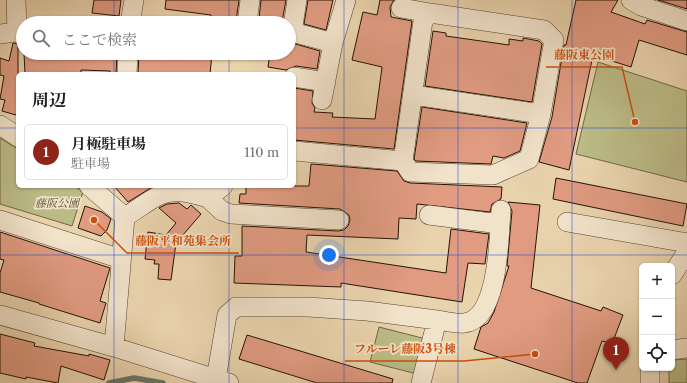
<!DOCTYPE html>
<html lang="ja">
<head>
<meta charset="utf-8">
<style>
  :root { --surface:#fff; --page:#f2f2f2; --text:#202124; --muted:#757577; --line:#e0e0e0; --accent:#8f2418 }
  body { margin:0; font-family:"Libre Caslon Text","Noto Serif JP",serif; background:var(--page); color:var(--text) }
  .controls { position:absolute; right:12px; bottom:12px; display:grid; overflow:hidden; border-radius:6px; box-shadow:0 1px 3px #0004 }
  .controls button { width:36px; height:36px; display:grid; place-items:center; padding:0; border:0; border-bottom:1px solid var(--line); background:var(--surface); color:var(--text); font:20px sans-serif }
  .you { position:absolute; left:329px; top:255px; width:14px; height:14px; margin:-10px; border:3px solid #fff; border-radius:50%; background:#1a73e8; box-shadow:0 0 0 6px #1a73e833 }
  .badge { display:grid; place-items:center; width:26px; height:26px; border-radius:50%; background:var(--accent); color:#fff; font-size:13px; font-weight:700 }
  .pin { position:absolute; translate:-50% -33px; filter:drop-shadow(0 1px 2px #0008) }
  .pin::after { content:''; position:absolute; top:21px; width:14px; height:12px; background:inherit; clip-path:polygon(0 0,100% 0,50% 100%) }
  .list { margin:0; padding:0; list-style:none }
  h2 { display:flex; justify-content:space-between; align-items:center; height:52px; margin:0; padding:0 16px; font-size:17px }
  h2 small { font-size:13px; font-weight:400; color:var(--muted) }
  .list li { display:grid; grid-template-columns:26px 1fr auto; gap:12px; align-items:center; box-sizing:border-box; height:56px; margin:0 8px 8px; padding:0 8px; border:1px solid var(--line); border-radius:6px }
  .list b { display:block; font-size:15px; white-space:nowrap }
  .list p { margin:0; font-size:13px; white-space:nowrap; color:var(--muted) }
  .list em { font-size:13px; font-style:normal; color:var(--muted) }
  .icon { flex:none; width:22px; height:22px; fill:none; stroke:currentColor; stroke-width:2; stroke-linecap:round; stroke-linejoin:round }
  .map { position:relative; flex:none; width:687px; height:383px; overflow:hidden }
  .search { position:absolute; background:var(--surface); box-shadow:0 1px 3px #0004; left:16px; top:16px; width:280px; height:44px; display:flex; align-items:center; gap:10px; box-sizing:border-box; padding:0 14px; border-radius:22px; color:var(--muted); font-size:15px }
  .panel { position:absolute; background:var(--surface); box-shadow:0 1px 3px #0004; left:16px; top:72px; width:280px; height:116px; border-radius:6px }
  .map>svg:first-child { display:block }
  .green { fill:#bbbb86; stroke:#706646 }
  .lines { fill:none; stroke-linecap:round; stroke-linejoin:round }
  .stream { stroke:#697668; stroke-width:5.5 }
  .building { fill:#e09b81; stroke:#241205 }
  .minor-casing { stroke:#55422f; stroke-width:20 }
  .minor { stroke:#f1e2ca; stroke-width:19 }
  .grid { fill:none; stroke:#1d4ed8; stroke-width:1; stroke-opacity:0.55 }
  .labels { text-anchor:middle; stroke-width:3.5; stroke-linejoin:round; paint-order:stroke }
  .park-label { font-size:11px; font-style:italic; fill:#594d32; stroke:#f1e2ca }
  .leader { fill:none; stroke:#cb4e0b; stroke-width:1.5 }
  .callout-dot { fill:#cb4e0b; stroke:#f1e2ca; stroke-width:1.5 }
  .callout-label { font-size:12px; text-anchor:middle; font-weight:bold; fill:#cb4e0b; stroke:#f1e2ca; stroke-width:3.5; stroke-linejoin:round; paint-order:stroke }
</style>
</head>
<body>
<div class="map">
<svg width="687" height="383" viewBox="0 0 687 383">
  <rect width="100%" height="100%" fill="#e9d3ad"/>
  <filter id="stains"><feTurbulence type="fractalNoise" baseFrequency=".005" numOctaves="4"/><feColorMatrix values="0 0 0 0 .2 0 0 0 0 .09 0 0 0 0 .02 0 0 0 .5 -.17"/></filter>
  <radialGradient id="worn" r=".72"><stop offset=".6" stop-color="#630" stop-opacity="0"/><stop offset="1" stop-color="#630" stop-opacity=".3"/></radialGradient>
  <path class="green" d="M598 62 687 91V182L576 154Z
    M0 138 18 149V186H74L83 192 72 226 0 204Z
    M379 327 426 339 417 374 370 362Z
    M687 359V383H669V368H672V360Z"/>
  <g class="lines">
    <path class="stream" d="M109 383 134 378 163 383"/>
  </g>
  <path class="building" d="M94 0H121L119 16 92 13Z
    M166 0H239L236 21 211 18V15L165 9Z
    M261 0H286L282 22 259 19Z
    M308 0H333L326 30 304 24Z
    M380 0H394L390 7 391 17 412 21 394 149 294 140V88L313 91 312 103 315 108 314 112 333 113 332 117 375 119 382 67 352 60 363 12 377 15Z
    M576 0H618L611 12 645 24 647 20 687 32V55L639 40 631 67 593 55 569 170 539 162 552 117 564 45H566Z
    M658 0H687V9Z
    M433 31 446 33V36L509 45V39L523 41V38L539 41 542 44 532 102 425 86Z
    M13 43 18 44V108L16 115 2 111 5 100 0 99 4 76 0 75V58L9 61Z
    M292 43 320 51 317 69 296 66 286 70 268 67 270 53H290Z
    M24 53H117L116 74H110V71L81 70V74H25Z
    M139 53H212L210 74H138Z
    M422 107 527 123 520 151 504 158 493 156 491 164 416 161 414 159Z
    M311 164 397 171 404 181 410 183 502 187 501 199 492 204 490 212 417 204 416 219 399 218 398 239 307 235 306 252 446 273 451 229 489 234 485 264 468 263 462 302 341 283V287L234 283 235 256H242V226L338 231 344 230 348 226 350 220 349 215 340 209 239 203 240 194H246V186H309Z
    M556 178 687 204 683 226 553 199Z
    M114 186H154L128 202Z
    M508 202 540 205 531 288 601 311 603 307 623 315 612 344 602 341 587 383H578L474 349 481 327 488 323 494 312 509 266H507L512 211Z
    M179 203 187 209 191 205 201 214 176 243 171 280 158 279 159 264H154L155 260 145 259 148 232 166 235 176 223 159 208 167 204Z
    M85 206 102 212 111 219 107 230 101 236 78 228Z
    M0 232 110 268 100 301 106 303 100 323 39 304V303L0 292V273L4 260 0 259Z
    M0 334 35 343 34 346 89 356V354L110 360 104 380 61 366 58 383 26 377V379L0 373Z
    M247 335 393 379 392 383H317L239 359Z"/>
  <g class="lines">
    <g class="minor-casing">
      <path id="minor" d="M16 0 17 32
        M631 0 641 6 687 21
        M401 8 430 13
        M430 13 544 30 554 40 541 114 529 159 493 175 410 172 403 161 423 21Z
        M130 23 134 0
        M247 23 250 0
        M289 32H292L333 43
        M292 32 297 0
        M0 34 23 31
        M127 74 128 53
        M294 77 326 82
        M413 95 541 114
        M322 100 333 43 346 0
        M0 125 18 137
        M294 151 403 161
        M89 186 125 217 114 347
        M208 198 222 211 231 214 339 220
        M429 215 500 224
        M125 217C161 194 165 184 208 198L223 186
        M0 220 121 259
        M567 222 687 243
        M672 275 687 252
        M0 315 114 347 229 383
        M437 320C445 321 456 324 464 323 499 320 499 236 501 210
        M672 350 687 348
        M650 368V383
        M216 379 227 315 236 307H308L367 311 437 320 421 383"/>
    </g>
    <use href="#minor" class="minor"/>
  </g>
  <path class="grid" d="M114 0V23M229 0V23M344 0V383M458 0V383M572 0V383M114 53V74M229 53V74M0 128H18M294 128H687M114 186V383M229 186V383M0 255H687"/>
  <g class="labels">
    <g class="park-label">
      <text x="57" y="207">藤阪公園</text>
    </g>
  </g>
  <path class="leader" d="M635 122L622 67H546M94 220L127 253H239M535 354L464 361H345"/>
  <g class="callout-dot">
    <circle cx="635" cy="122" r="4"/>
    <circle cx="94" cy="220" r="4"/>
    <circle cx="535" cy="354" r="4"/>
  </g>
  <g class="callout-label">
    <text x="584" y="59">藤阪東公園</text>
    <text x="183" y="245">藤阪平和苑集会所</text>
    <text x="405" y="353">フルーレ藤阪3号棟</text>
  </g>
  <rect width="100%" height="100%" filter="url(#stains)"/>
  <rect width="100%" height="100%" fill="url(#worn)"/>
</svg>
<div class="controls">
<button>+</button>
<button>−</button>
<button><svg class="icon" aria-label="locate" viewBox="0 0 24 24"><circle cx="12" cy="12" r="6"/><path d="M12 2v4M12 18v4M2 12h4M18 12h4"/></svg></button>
</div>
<div class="you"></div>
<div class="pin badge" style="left:616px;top:370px">1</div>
<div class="search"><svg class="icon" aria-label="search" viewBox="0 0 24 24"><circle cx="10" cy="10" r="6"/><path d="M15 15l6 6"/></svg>ここで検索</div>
<section class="panel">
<h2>周辺<small></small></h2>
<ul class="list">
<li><span class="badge">1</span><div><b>月極駐車場</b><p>駐車場</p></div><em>110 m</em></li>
</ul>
</section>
</div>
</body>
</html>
